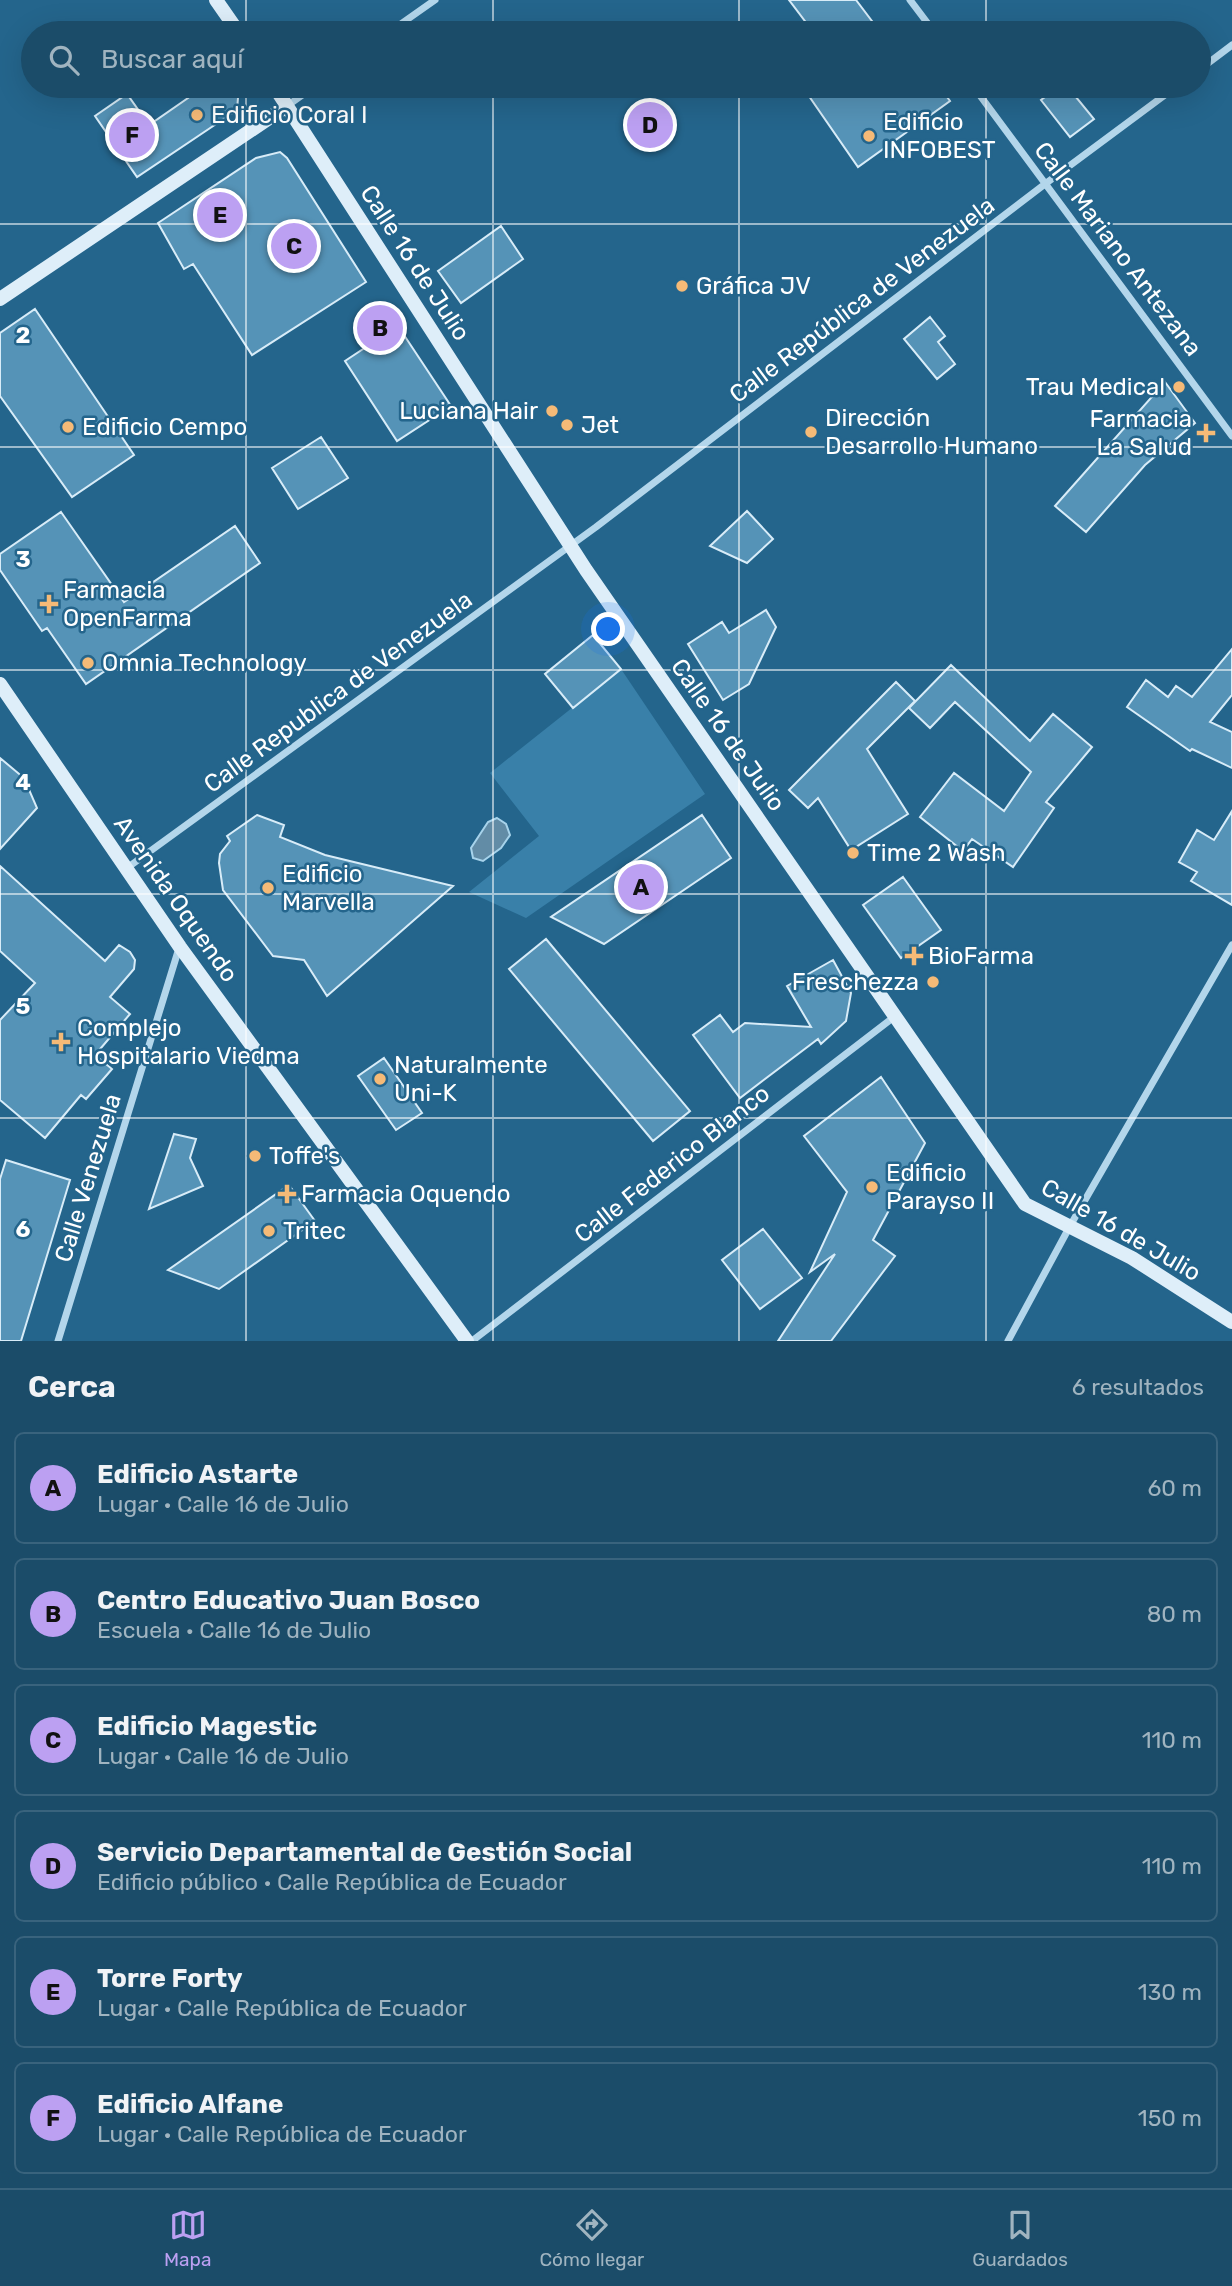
<!DOCTYPE html>
<html lang="es">
<head>
<meta charset="utf-8">
<style>
  :root { --surface:#1b4c69; --page:#285671; --text:#f1f3f6; --muted:#a0b4c0; --line:#39637d; --accent:#bca0f2 }
  body { margin:0; font-family:Rubik,sans-serif; background:var(--page); color:var(--text) }
  .you { position:absolute; left:609px; top:630px; width:24px; height:24px; margin:-18px; border:5px solid #fff; border-radius:50%; background:#1a73e8; box-shadow:0 0 0 10px #1a73e833 }
  .badge { display:grid; place-items:center; width:46px; height:46px; border-radius:50%; background:var(--accent); color:#111; font-size:23px; font-weight:700 }
  .pin { position:absolute; translate:-50% -50%; border:4px solid #fff; box-shadow:0 2px 7px #0006 }
  .list { margin:0; padding:0; list-style:none }
  h2 { display:flex; justify-content:space-between; align-items:center; height:91px; margin:0; padding:0 28px; font-size:30px }
  h2 small { font-size:23px; font-weight:400; color:var(--muted) }
  .list li { display:grid; grid-template-columns:46px 1fr auto; gap:21px; align-items:center; box-sizing:border-box; height:112px; margin:0 14px 14px; padding:0 14px; border:2px solid var(--line); border-radius:10px }
  .list b { display:block; font-size:26px; white-space:nowrap }
  .list p { margin:0; font-size:23px; white-space:nowrap; color:var(--muted) }
  .list em { font-size:23px; font-style:normal; color:var(--muted) }
  .icon { flex:none; width:38px; height:38px; fill:none; stroke:currentColor; stroke-width:2; stroke-linecap:round; stroke-linejoin:round }
  .map { position:relative; flex:none; width:1232px; height:1341px; overflow:hidden }
  .search { position:absolute; background:var(--surface); box-shadow:0 7px 28px #0002; left:21px; right:21px; top:21px; height:77px; display:flex; align-items:center; gap:18px; box-sizing:border-box; padding:0 24px; border-radius:38px; color:var(--muted); font-size:26px }
  .sheet { height:847px; background:var(--surface) }
  nav { display:flex; justify-content:space-around; align-items:center; box-sizing:border-box; height:98px; border-top:2px solid var(--line); background:var(--surface); font-size:19px; color:var(--muted) }
  nav a { display:grid; justify-items:center; gap:4px }
  nav .on { color:var(--accent) }
  .map>svg:first-child { display:block }
  .green { fill:#3980a9 }
  .water { fill:#628ca6; stroke:#a7d3eb; stroke-width:2 }
  .building { fill:#5593b7; stroke:#d8ecf8; stroke-width:2 }
  .lines { fill:none; stroke-linecap:round; stroke-linejoin:round }
  .street { stroke:#b3d6eb; stroke-width:7 }
  .secondary { stroke:#deeef9; stroke-width:14 }
  .grid { fill:none; stroke:#fff; stroke-width:2; stroke-opacity:0.55 }
  .poi-dot { fill:#f5ba77; stroke:#24658c; stroke-width:2.5 }
  .labels { text-anchor:middle; stroke-width:5; stroke-linejoin:round; paint-order:stroke }
  .poi-label { font-size:24px; fill:#fff; stroke:#24658c; text-anchor:start }
  .street-label { font-size:24px; fill:#fff; stroke:#24658c }
  .grid-label { font-size:23px; text-anchor:middle; font-weight:bold; fill:#fff; stroke:#24658c; stroke-width:5; stroke-linejoin:round; paint-order:stroke }
</style>
</head>
<body>
<div class="map">
<svg width="1232" height="1341" viewBox="0 0 1232 1341">
  <rect width="100%" height="100%" fill="#24658c"/>
  <path class="green" d="M621 669 705 794 526 918 469 892 539 836 490 773Z"/>
  <path class="water" d="M497 818 506 824 510 835 501 848 483 861 473 858 471 848 488 822Z"/>
  <path class="building" d="M789 0H856L881 33H814Z
    M180 86H239L237 110 137 177 95 116 127 94 149 125 188 98Z
    M802 86H939L950 101 858 167Z
    M1060 86H1067L1094 119 1070 137 1041 100Z
    M280 152 287 158 366 282 252 355 193 264 184 269 158 223 256 158Z
    M501 226 523 259 461 303 438 271Z
    M35 309 134 455 72 497 0 396V333Z
    M930 317 945 336 938 342 955 364 937 379 904 339Z
    M398 326 451 406 397 441 345 361Z
    M1165 382 1195 423 1145 465 1086 532 1055 506Z
    M321 437 348 478 298 509 272 468Z
    M747 511 773 539 747 563 710 546Z
    M61 512 124 602 235 526 260 563 86 684 47 628 42 631 0 570V554Z
    M766 610 776 627 749 684 723 700 688 644 722 622 729 633Z
    M593 635 621 669 573 708 545 674Z
    M1232 649V695L1210 722 1232 732V768L1192 749 1190 751 1127 707 1146 680 1168 697 1176 686 1192 697Z
    M951 665 1030 741 1053 714 1092 747 1046 802 1054 808 1013 867 972 839 963 851 920 817 954 773 1004 811 1031 772 955 702 930 728 909 708Z
    M896 682 915 701 867 749 908 814 851 850 818 798 808 808 789 790Z
    M0 758 24 778 37 808 0 849Z
    M1232 811V905L1191 881 1197 872 1179 862 1197 830 1214 840Z
    M257 815 284 825 280 837 325 855 453 886 327 996 304 960 273 956 223 890 219 863 220 854 230 841 227 836Z
    M702 815 731 858 604 944 551 917Z
    M0 866 105 961 119 945 130 952 135 960 134 969 110 997 130 1014 95 1055 112 1069 86 1099 81 1095 45 1138 0 1100V1020L35 983 0 951Z
    M903 877 941 930 901 958 863 905Z
    M546 939 690 1111 653 1141 509 969Z
    M833 960 851 993 846 1021 821 1044 818 1039 740 1098 693 1035 720 1015 733 1032 745 1023 811 1027 787 986Z
    M384 1058 422 1113 396 1130 358 1076Z
    M881 1077 925 1143 873 1240 895 1256 831 1341H778L835 1254 810 1272 847 1192 804 1136Z
    M174 1134 196 1139 190 1158 203 1186 149 1209Z
    M6 1160 70 1180 21 1341H0V1179Z
    M289 1185 315 1221 219 1289 168 1270Z
    M763 1229 802 1278 760 1309 722 1260Z"/>
  <g class="lines">
    <path class="street" d="M910 0 935 33
      M388 33 435 0
      M1199 70 1232 45
      M973 86 1232 436
      M287 106 315 86
      M127 868 596 527 1045 184 1177 86
      M58 1341 179 948
      M472 1341 894 1017
      M1008 1341 1070 1226 1232 945"/>
    <path class="secondary" d="M216 0 239 33
      M274 86 586 570 1025 1204 1132 1258 1232 1322
      M0 299 287 106
      M0 684 180 947 467 1341"/>
  </g>
  <path class="grid" d="M246 0V33M493 0V33M739 0V33M986 0V33M246 86V1341M493 86V1341M739 86V1341M986 86V1341M0 224H1232M0 447H1232M0 670H1232M0 894H1232M0 1118H1232"/>
  <g class="poi-dot">
    <circle cx="197" cy="115" r="7"/>
    <circle cx="869" cy="136" r="7"/>
    <circle cx="682" cy="286" r="7"/>
    <circle cx="1179" cy="387" r="7"/>
    <circle cx="552" cy="411" r="7"/>
    <circle cx="567" cy="425" r="7"/>
    <circle cx="68" cy="427" r="7"/>
    <circle cx="811" cy="432" r="7"/>
    <path d="M1202.5 422.5h7v7h7v7h-7v7h-7v-7h-7v-7h7z"/>
    <path d="M45.5 593.5h7v7h7v7h-7v7h-7v-7h-7v-7h7z"/>
    <circle cx="88" cy="663" r="7"/>
    <circle cx="853" cy="853" r="7"/>
    <circle cx="268" cy="888" r="7"/>
    <path d="M910.5 945.5h7v7h7v7h-7v7h-7v-7h-7v-7h7z"/>
    <circle cx="933" cy="982" r="7"/>
    <path d="M57.5 1031.5h7v7h7v7h-7v7h-7v-7h-7v-7h7z"/>
    <circle cx="380" cy="1079" r="7"/>
    <circle cx="255" cy="1156" r="7"/>
    <circle cx="872" cy="1187" r="7"/>
    <path d="M283.5 1183.5h7v7h7v7h-7v7h-7v-7h-7v-7h7z"/>
    <circle cx="269" cy="1231" r="7"/>
  </g>
  <g class="labels">
    <g class="poi-label">
      <text x="211" y="123">Edificio Coral I</text>
      <text x="883" y="130">Edificio<tspan x="883" dy="28">INFOBEST</tspan></text>
      <text x="696" y="294">Gráfica JV</text>
      <text x="1165" y="395" text-anchor="end">Trau Medical</text>
      <text x="538" y="419" text-anchor="end">Luciana Hair</text>
      <text x="825" y="426">Dirección<tspan x="825" dy="28">Desarrollo Humano</tspan></text>
      <text x="1192" y="427" text-anchor="end">Farmacia<tspan x="1192" dy="28">La Salud</tspan></text>
      <text x="581" y="433">Jet</text>
      <text x="82" y="435">Edificio Cempo</text>
      <text x="63" y="598">Farmacia<tspan x="63" dy="28">OpenFarma</tspan></text>
      <text x="102" y="671">Omnia Technology</text>
      <text x="867" y="861">Time 2 Wash</text>
      <text x="282" y="882">Edificio<tspan x="282" dy="28">Marvella</tspan></text>
      <text x="928" y="964">BioFarma</text>
      <text x="919" y="990" text-anchor="end">Freschezza</text>
      <text x="77" y="1036">Complejo<tspan x="77" dy="28">Hospitalario Viedma</tspan></text>
      <text x="394" y="1073">Naturalmente<tspan x="394" dy="28">Uni-K</tspan></text>
      <text x="269" y="1164">Toffe's</text>
      <text x="886" y="1181">Edificio<tspan x="886" dy="28">Parayso II</tspan></text>
      <text x="301" y="1202">Farmacia Oquendo</text>
      <text x="283" y="1239">Tritec</text>
    </g>
    <g class="street-label">
      <text transform="translate(1118 249) rotate(53)" y="8">Calle Mariano Antezana</text>
      <text transform="translate(415 263) rotate(57)" y="8">Calle 16 de Julio</text>
      <text transform="translate(862 300) rotate(-37)" y="8">Calle República de Venezuela</text>
      <text transform="translate(338 692) rotate(-36)" y="8">Calle Republica de Venezuela</text>
      <text transform="translate(728 735) rotate(55)" y="8">Calle 16 de Julio</text>
      <text transform="translate(176 899) rotate(55)" y="8">Avenida Oquendo</text>
      <text transform="translate(672 1164) rotate(-38)" y="8">Calle Federico Blanco</text>
      <text transform="translate(88 1178) rotate(-73)" y="8">Calle Venezuela</text>
      <text transform="translate(1121 1230) rotate(30)" y="8">Calle 16 de Julio</text>
    </g>
  </g>
  <g class="grid-label">
    <text x="23" y="343">2</text>
    <text x="23" y="567">3</text>
    <text x="23" y="790">4</text>
    <text x="23" y="1014">5</text>
    <text x="23" y="1237">6</text>
  </g>
</svg>
<div class="you"></div>
<div class="pin badge" style="left:641px;top:887px">A</div>
<div class="pin badge" style="left:380px;top:328px">B</div>
<div class="pin badge" style="left:294px;top:246px">C</div>
<div class="pin badge" style="left:650px;top:125px">D</div>
<div class="pin badge" style="left:220px;top:215px">E</div>
<div class="pin badge" style="left:132px;top:135px">F</div>
<div class="search"><svg class="icon" aria-label="search" viewBox="0 0 24 24"><circle cx="10" cy="10" r="6"/><path d="M15 15l6 6"/></svg>Buscar aquí</div>
</div>
<section class="sheet">
<h2>Cerca<small>6 resultados</small></h2>
<ul class="list">
<li><span class="badge">A</span><div><b>Edificio Astarte</b><p>Lugar · Calle 16 de Julio</p></div><em>60 m</em></li>
<li><span class="badge">B</span><div><b>Centro Educativo Juan Bosco</b><p>Escuela · Calle 16 de Julio</p></div><em>80 m</em></li>
<li><span class="badge">C</span><div><b>Edificio Magestic</b><p>Lugar · Calle 16 de Julio</p></div><em>110 m</em></li>
<li><span class="badge">D</span><div><b>Servicio Departamental de Gestión Social</b><p>Edificio público · Calle República de Ecuador</p></div><em>110 m</em></li>
<li><span class="badge">E</span><div><b>Torre Forty</b><p>Lugar · Calle República de Ecuador</p></div><em>130 m</em></li>
<li><span class="badge">F</span><div><b>Edificio Alfane</b><p>Lugar · Calle República de Ecuador</p></div><em>150 m</em></li>
</ul>
</section>
<nav>
<a class="on"><svg class="icon" aria-label="map" viewBox="0 0 24 24"><path d="M3 6l6-2 6 2 6-2v14l-6 2-6-2-6 2zM9 4v14M15 6v14"/></svg>Mapa</a>
<a><svg class="icon" aria-label="directions" viewBox="0 0 24 24"><path d="M12 3l9 9-9 9-9-9zM9 14v-3h6M13 9l2 2-2 2"/></svg>Cómo llegar</a>
<a><svg class="icon" aria-label="saved" viewBox="0 0 24 24"><path d="M7 4h10v16l-5-4-5 4z"/></svg>Guardados</a>
</nav>
</body>
</html>
